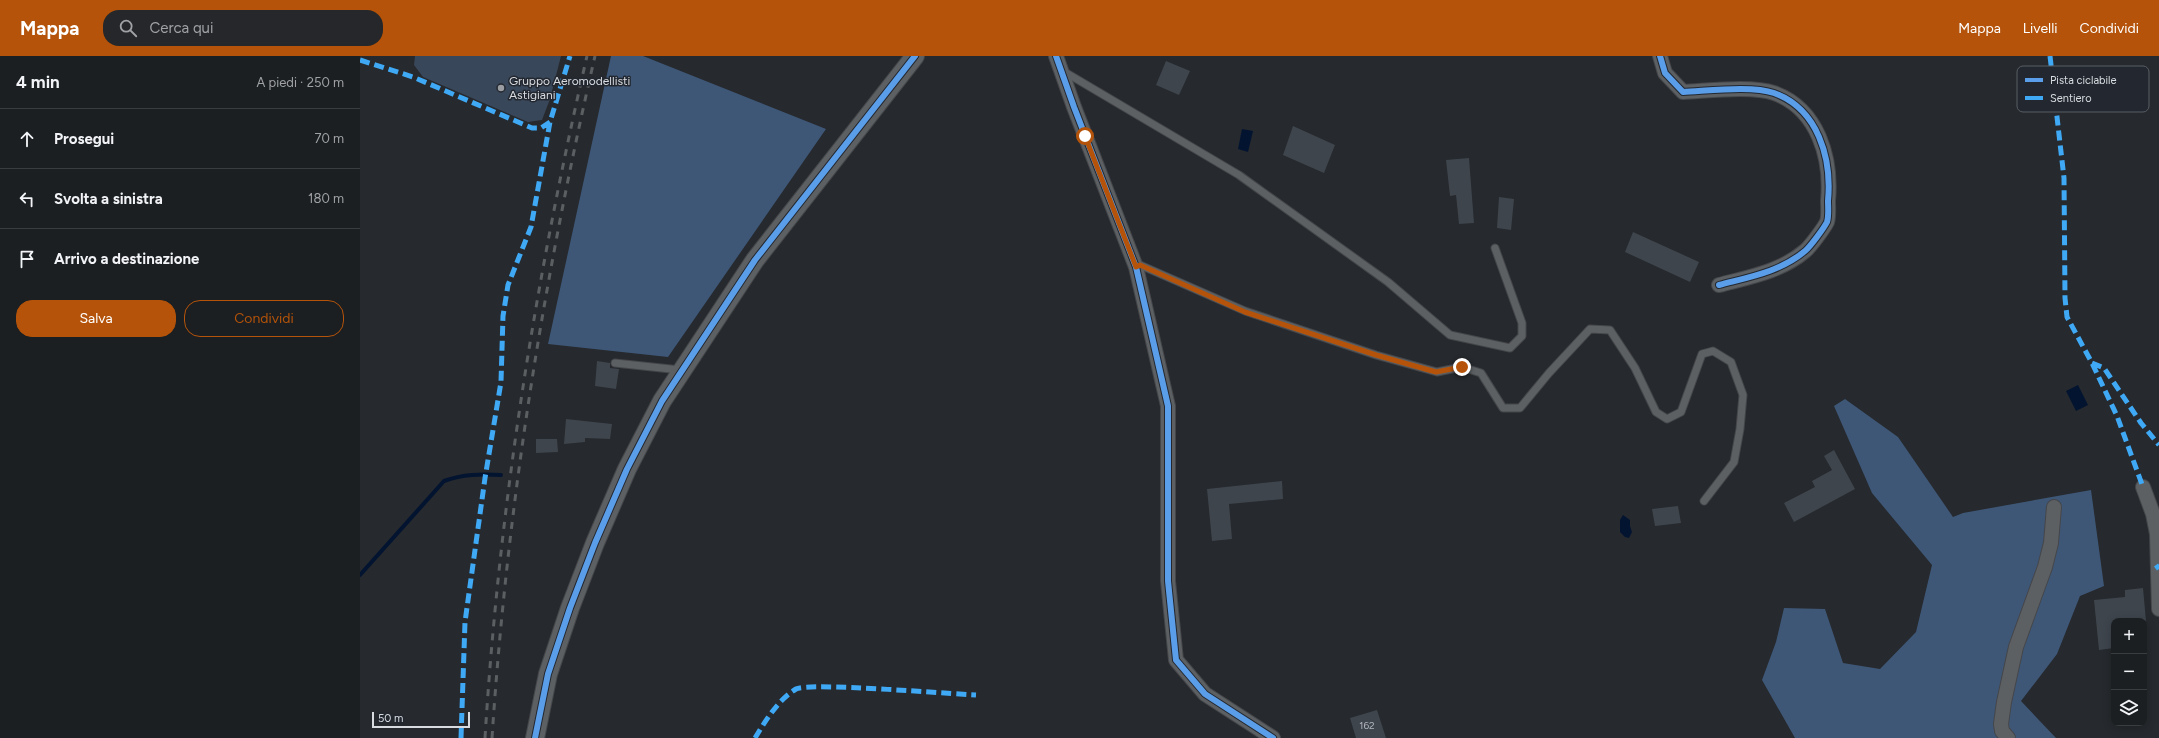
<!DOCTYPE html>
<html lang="it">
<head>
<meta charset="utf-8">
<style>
  :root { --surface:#1c1f22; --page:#25272a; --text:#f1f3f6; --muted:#a0a2a5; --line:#3a3d40; --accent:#b45309 }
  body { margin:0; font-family:Figtree,sans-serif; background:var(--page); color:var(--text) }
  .controls { position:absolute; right:12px; bottom:12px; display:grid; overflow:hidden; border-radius:8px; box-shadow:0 2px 10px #0003 }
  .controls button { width:36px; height:36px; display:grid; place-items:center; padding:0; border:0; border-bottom:1px solid var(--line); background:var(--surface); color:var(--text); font:20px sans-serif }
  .scale { position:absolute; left:12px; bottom:10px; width:98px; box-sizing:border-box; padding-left:4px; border:2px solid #d8dce1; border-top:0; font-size:11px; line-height:14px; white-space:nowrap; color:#d8dce1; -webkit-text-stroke:3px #232830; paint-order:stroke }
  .stop { position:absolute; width:12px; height:12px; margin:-9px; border:3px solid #b45309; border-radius:50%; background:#fff }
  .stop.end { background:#b45309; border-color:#fff; box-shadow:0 1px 4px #0008 }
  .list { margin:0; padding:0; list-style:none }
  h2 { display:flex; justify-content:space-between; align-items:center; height:52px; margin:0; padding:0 16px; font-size:17px }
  h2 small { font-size:13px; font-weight:400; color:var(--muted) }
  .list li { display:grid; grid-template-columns:26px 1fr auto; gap:12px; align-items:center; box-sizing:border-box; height:60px; padding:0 16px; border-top:1px solid var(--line) }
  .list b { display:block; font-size:15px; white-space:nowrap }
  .list em { font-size:13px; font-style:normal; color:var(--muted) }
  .actions { display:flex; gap:8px; padding:12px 16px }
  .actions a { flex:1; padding:9px 0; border:1px solid var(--accent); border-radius:16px; text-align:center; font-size:14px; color:var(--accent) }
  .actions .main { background:var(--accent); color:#fff }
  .icon { flex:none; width:22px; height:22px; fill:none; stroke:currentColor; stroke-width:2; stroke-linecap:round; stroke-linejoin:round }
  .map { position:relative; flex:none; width:1799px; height:682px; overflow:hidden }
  header { display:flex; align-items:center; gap:24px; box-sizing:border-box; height:56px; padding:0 20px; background:var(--accent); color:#fff }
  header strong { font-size:19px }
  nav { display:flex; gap:22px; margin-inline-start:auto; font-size:14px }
  .search { width:280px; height:36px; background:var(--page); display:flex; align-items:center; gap:10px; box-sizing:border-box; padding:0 14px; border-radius:16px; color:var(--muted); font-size:15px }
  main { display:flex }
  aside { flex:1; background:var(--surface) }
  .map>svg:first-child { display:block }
  .green { fill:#39475a }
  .forest { fill:#3e5777 }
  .water { fill:#031431 }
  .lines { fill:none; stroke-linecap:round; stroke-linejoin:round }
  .stream { stroke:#031431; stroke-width:4 }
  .building { fill:#3e454d }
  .service-casing { stroke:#44464a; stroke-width:9 }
  .minor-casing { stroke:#44464a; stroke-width:16 }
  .tertiary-casing { stroke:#44464a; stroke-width:20 }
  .service { stroke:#5d6063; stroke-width:7 }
  .minor { stroke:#5d6063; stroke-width:14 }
  .tertiary { stroke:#5d6063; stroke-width:18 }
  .rail { stroke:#5c5f62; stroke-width:3; stroke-dasharray:7 7; stroke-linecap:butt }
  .quiet { stroke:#3fa9f5; stroke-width:5; stroke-dasharray:10 5; stroke-linecap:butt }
  .cycleway-casing { stroke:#232830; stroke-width:8 }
  .cycleway { stroke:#5a9eea; stroke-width:6 }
  .route { stroke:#b45309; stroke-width:5 }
  .poi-dot { fill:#9a9da2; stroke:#232830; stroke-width:1.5 }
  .labels { text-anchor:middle; stroke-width:3; stroke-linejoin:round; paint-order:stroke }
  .number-label { font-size:10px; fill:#b2b6bc }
  .poi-label { font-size:12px; fill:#d8dce1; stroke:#232830; text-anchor:start }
  .key { fill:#232830; stroke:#595e65; stroke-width:1 }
  .key-label { font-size:11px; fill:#d8dce1 }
</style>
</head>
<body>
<header>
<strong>Mappa</strong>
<div class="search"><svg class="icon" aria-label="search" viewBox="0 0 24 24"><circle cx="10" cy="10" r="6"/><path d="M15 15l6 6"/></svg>Cerca qui</div>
<nav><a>Mappa</a><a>Livelli</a><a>Condividi</a></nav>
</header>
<main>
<aside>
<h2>4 min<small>A piedi · 250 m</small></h2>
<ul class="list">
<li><svg class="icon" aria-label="ahead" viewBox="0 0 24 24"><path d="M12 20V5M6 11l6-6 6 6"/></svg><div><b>Prosegui</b></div><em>70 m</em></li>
<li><svg class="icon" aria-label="left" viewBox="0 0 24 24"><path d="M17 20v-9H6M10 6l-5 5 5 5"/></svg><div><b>Svolta a sinistra</b></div><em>180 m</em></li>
<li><svg class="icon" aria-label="arrive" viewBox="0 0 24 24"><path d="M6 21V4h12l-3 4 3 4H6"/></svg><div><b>Arrivo a destinazione</b></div></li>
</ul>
<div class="actions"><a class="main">Salva</a><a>Condividi</a></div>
</aside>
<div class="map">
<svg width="1799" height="682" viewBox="0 0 1799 682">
  <rect width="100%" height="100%" fill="#26292d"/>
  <path class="green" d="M55 0H201L190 43 182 64 168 66 63 21 54 9Z"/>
  <path class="forest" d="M251 0H283L466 73 308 301 188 288Z
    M1485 343 1538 381 1593 461 1603 457 1731 434 1744 530 1720 540 1697 598 1661 645 1696 682H1435L1402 624 1416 586 1424 552 1465 553 1483 607 1520 613 1556 576 1572 509 1512 437 1474 350Z"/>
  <path class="water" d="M882 73 893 75 888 96 878 93Z
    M1718 329 1728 349 1716 355 1706 335Z
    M1263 459 1270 464V470L1272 476 1269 482 1265 481 1260 476V464Z"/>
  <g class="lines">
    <path class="stream" d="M0 519 84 425C103 418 121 418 141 419"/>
  </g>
  <path class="building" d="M806 5 830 15 819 39 796 29Z
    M933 70 975 89 964 117 923 99Z
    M1109 102 1114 167 1099 168 1096 139 1090 140 1086 104Z
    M1139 141 1154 143 1151 174 1137 172Z
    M1273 176 1339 206 1330 226 1265 196Z
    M237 305 250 307V312L259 313 256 333 235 330Z
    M206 363 252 368 250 383 225 382V386L204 388Z
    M176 383H197L198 396 176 397Z
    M1474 394 1495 433 1434 466 1424 447 1455 431 1452 425 1472 414 1464 400Z
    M922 425 923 443 869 448 872 483 852 485 847 433Z
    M1318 450 1321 467 1295 470 1292 453Z
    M1783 532 1786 565H1754V592L1739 594 1734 544 1765 541V534Z
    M1017 654 1026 682H996L990 662Z"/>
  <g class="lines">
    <g class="service-casing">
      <path id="service" d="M703 15 879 119 1028 226 1090 279 1150 292 1162 280V267L1135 192
        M776 211 780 209 885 255 1016 299 1077 316 1102 311 1121 317 1143 352H1160L1189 317 1230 273 1250 274 1275 312 1296 356 1307 363 1321 356 1342 298 1353 295 1371 306 1383 339 1380 373 1374 406 1344 445
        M255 307 320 314"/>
    </g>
    <g class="minor-casing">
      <path id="minor" d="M696 0 714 51 776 211 808 350V525L816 604 845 638 913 682
        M1300 0 1305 17 1323 36C1347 35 1392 29 1414 37 1458 53 1472 102 1468 145 1468 151 1469 160 1467 166 1464 172 1450 191 1445 195 1420 216 1389 221 1359 229
        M1783 431 1793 458 1797 478 1799 553
        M1648 682 1642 675 1641 668 1644 646 1656 591 1685 511 1691 487 1694 451"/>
    </g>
    <g class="tertiary-casing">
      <path id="tertiary" d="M175 682 188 618 210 552 235 487 267 413 302 345 395 204 555 0"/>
    </g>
    <use href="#service" class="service"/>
    <use href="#minor" class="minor"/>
    <use href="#tertiary" class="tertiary"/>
    <path class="rail" d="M125 682C139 452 175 225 227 0
      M132 682C147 452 183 225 235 0"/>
    <path class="quiet" d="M1690 0 1704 122 1705 242 1707 261 1732 307 1757 360 1783 431
      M0 4 53 21 172 72H181L190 66
      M1732 307 1744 312 1781 367 1799 389
      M1796 509 1799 513
      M101 682 105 566 125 422 141 326 143 260 148 229 171 171 190 66 210 0
      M395 682C406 664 418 644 436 633 448 626 591 638 616 639"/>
    <g class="cycleway-casing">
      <path id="cycleway" d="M696 0 714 51 776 211 808 350V525L816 604 845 638 913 682
        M1300 0 1305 17 1323 36C1347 35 1392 29 1414 37 1458 53 1472 102 1468 145 1468 151 1469 160 1467 166 1464 172 1450 191 1445 195 1420 216 1389 221 1359 229
        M175 682 188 618 210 552 235 487 267 413 302 345 395 204 555 0"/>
    </g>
    <use href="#cycleway" class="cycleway"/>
  </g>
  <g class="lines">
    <path class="route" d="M725 80 776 211 780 209 885 256 1016 299 1076 316 1102 311"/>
  </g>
  <circle class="poi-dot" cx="141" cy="32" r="4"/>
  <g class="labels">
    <g class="number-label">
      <text x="1007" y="673">162</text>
    </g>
    <g class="poi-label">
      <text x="149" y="29">Gruppo Aeromodellisti<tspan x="149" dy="14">Astigiani</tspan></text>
    </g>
  </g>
  <rect x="1657" y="10" width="132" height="46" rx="6" class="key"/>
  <rect x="1665" y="22" width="18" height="4" fill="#5a9eea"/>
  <rect x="1665" y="40" width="18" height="4" fill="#3fa9f5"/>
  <g class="key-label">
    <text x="1690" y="28">Pista ciclabile</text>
    <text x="1690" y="46">Sentiero</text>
  </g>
</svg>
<div class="controls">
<button>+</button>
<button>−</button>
<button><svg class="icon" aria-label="layers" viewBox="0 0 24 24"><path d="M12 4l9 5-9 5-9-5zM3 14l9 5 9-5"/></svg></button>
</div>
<div class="scale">50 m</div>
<div class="stop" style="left:725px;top:80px"></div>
<div class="stop end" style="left:1102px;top:311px"></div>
</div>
</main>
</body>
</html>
